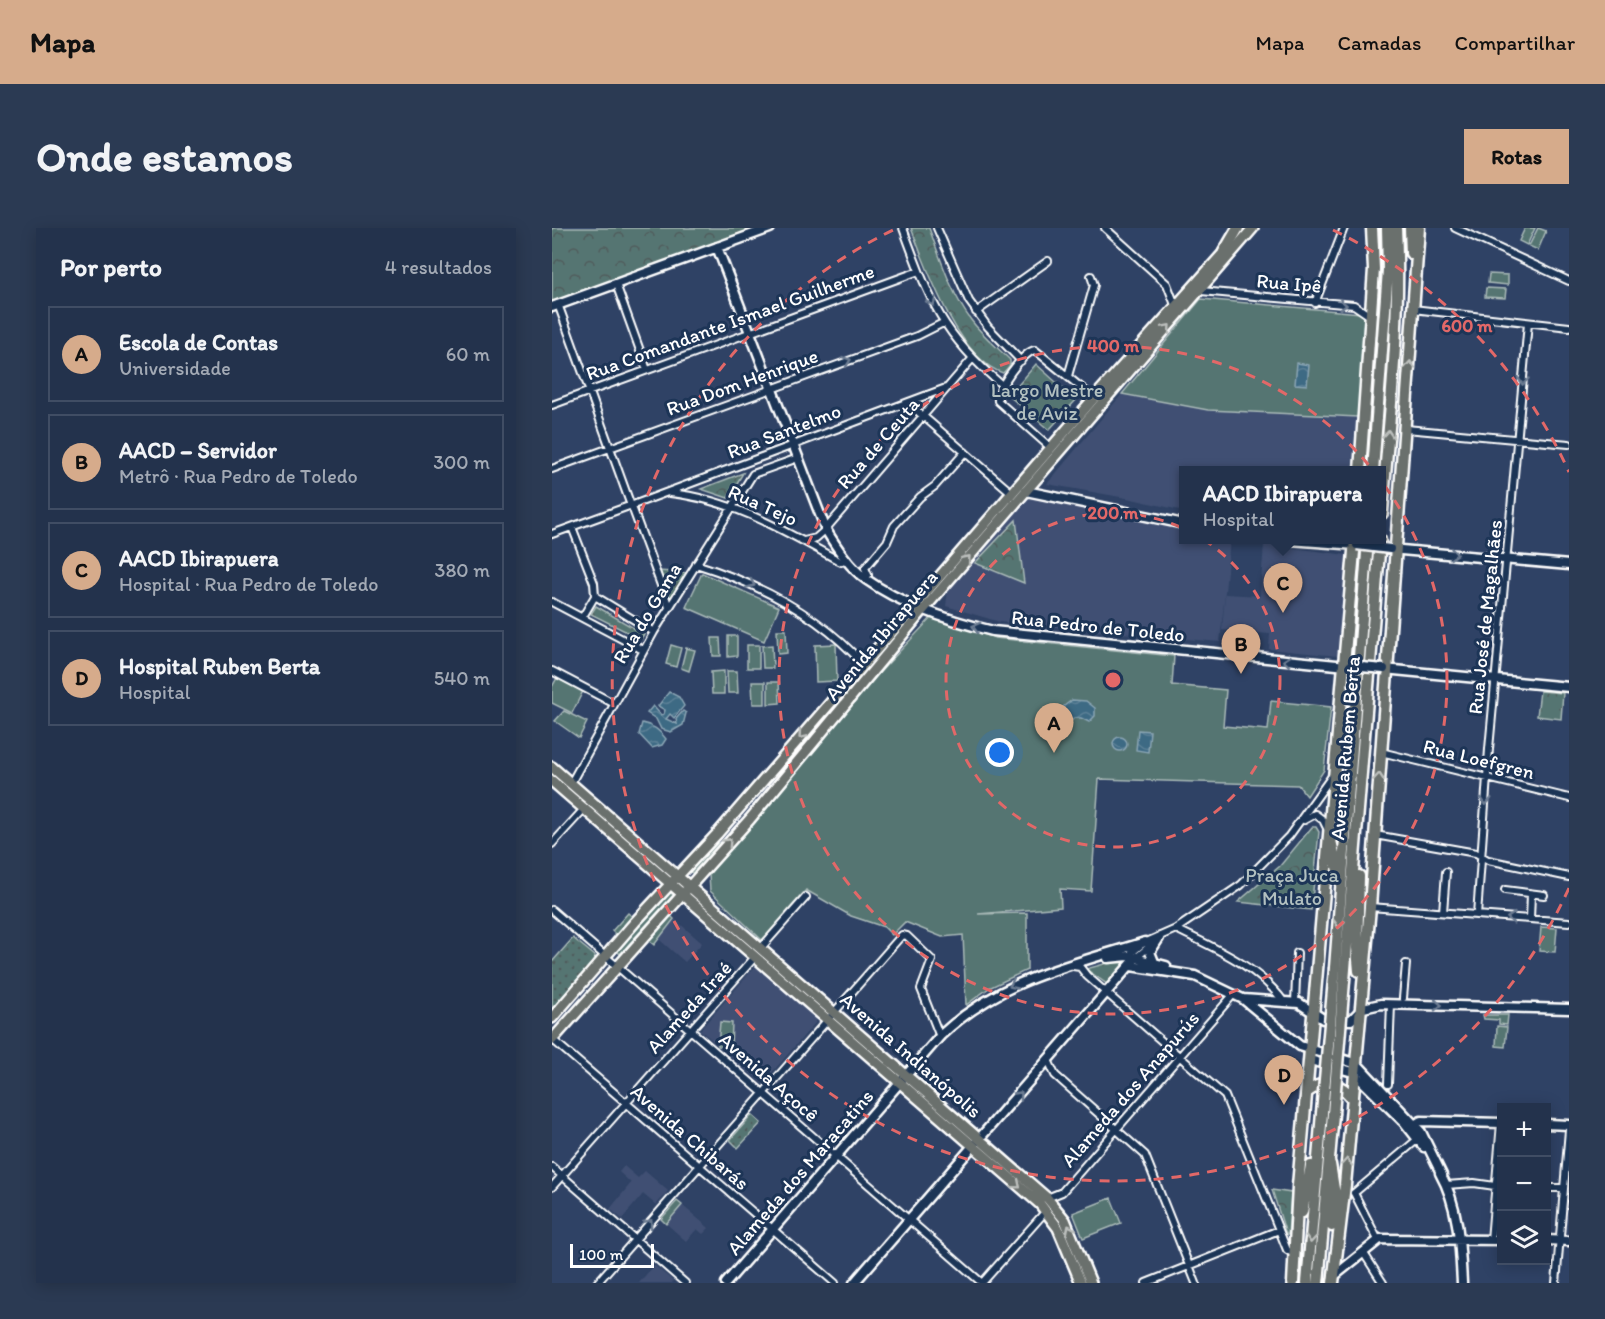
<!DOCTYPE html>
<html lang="pt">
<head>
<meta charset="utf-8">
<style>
  :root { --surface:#23324c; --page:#2b3a53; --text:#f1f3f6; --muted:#a3aab5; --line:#404d64; --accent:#d6ab8b }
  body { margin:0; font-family:Itim,sans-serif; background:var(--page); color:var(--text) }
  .controls { position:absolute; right:18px; bottom:18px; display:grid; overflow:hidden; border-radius:0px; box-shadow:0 3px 15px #0003 }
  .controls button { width:54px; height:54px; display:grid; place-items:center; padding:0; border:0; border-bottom:2px solid var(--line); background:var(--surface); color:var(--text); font:30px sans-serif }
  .scale { position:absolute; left:18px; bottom:15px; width:84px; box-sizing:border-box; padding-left:6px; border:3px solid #fff; border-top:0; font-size:16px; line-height:21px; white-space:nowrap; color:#fff; -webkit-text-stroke:4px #1d3557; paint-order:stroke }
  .you { position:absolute; left:448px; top:525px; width:21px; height:21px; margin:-15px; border:4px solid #fff; border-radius:50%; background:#1a73e8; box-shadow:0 0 0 9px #1a73e833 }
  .badge { display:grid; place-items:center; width:39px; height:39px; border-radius:50%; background:var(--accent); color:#111; font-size:20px; font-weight:700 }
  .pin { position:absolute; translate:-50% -50px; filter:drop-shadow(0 2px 3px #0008) }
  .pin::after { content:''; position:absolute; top:32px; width:21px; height:18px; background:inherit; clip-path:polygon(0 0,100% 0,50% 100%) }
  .popup { position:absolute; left:627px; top:238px; width:207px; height:78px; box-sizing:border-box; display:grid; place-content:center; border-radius:0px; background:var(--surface); filter:drop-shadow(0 2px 4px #0005); font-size:20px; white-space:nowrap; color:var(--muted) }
  .popup b { font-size:22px; color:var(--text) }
  .popup::after { content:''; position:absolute; left:50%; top:100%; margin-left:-12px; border:12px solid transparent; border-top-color:var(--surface) }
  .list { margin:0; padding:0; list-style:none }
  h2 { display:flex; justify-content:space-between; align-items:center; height:78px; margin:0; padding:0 24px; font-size:26px }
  h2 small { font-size:20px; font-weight:400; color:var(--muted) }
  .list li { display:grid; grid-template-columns:39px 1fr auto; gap:18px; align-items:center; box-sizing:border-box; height:96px; margin:0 12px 12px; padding:0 12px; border:2px solid var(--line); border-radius:0px }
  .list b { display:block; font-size:22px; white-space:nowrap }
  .list p { margin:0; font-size:20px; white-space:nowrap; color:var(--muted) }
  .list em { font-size:20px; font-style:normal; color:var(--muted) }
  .icon { flex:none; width:33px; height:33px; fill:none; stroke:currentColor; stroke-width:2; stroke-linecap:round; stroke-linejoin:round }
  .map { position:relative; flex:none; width:1017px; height:1055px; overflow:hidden; border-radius:0px }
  header { display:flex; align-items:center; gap:36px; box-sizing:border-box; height:84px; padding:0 30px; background:var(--accent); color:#111 }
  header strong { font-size:28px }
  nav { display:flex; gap:33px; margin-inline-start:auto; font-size:21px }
  .intro { display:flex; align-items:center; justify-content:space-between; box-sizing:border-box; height:144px; padding:0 36px }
  h1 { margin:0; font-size:42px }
  .button { padding:15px 27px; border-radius:0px; background:var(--accent); color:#111; font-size:21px; font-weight:700 }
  main { display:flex; gap:36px; padding:0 36px }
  aside { flex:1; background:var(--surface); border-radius:0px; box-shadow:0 3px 15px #0003 }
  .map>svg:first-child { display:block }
  .built { fill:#405073 }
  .grass { fill:url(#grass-dots); stroke:#aabab8; stroke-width:1.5 }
  .forest { fill:url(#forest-crowns); stroke:#aabab8; stroke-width:1.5 }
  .garden { fill:#557472; stroke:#aabab8; stroke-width:1.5 }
  .water { fill:url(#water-waves); stroke:#8ba6b5; stroke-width:1.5 }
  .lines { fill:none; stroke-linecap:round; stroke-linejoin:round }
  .street-casing { stroke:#fff; stroke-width:10 }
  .secondary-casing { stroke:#fff; stroke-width:13 }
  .primary-casing { stroke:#fff; stroke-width:14 }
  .highway-casing { stroke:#fff; stroke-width:15 }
  .street { stroke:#1d3557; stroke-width:6 }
  .secondary { stroke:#1d3557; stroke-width:8 }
  .primary { stroke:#6b706d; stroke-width:9 }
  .highway { stroke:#6b706d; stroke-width:10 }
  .secondary-bridge-casing { stroke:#fff; stroke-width:13; stroke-linecap:butt }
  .highway-bridge-casing { stroke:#fff; stroke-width:15; stroke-linecap:butt }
  .secondary-bridge { stroke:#1d3557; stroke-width:8 }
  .highway-bridge { stroke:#6b706d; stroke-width:10 }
  .oneway { stroke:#6c7c92 }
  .oneway2 { stroke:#bcbfbd }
  .ring { fill:none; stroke:#e26868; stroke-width:3; stroke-dasharray:10 8 }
  .labels { text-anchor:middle; stroke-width:6; stroke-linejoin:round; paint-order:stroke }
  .street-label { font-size:20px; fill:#fff; stroke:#1d3557 }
  .park-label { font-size:20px; fill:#b2c0c0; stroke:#1d3557 }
  .centre { fill:#e26868; stroke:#1d3557; stroke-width:3 }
  .ring-label { font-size:18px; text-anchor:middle; font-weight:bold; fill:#e26868; stroke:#1d3557; stroke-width:6; stroke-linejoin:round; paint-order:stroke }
</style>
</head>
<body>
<header>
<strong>Mapa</strong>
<nav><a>Mapa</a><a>Camadas</a><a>Compartilhar</a></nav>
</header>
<div class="intro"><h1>Onde estamos</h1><a class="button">Rotas</a></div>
<main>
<aside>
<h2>Por perto<small>4 resultados</small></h2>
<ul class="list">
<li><span class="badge">A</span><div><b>Escola de Contas</b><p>Universidade</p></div><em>60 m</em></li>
<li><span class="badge">B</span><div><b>AACD – Servidor</b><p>Metrô · Rua Pedro de Toledo</p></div><em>300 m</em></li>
<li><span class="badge">C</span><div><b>AACD Ibirapuera</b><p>Hospital · Rua Pedro de Toledo</p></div><em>380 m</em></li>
<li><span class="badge">D</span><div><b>Hospital Ruben Berta</b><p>Hospital</p></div><em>540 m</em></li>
</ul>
</aside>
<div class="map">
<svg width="1017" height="1055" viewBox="0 0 1017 1055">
  <defs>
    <pattern id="grass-dots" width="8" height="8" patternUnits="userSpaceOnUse" patternTransform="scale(1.5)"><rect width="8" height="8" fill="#557472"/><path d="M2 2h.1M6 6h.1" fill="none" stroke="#505c5b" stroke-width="1.8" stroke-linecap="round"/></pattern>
    <pattern id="forest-crowns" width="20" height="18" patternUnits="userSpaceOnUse" patternTransform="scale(1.5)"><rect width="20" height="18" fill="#557472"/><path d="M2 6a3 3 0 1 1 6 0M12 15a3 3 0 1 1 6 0" fill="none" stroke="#505c5b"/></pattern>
    <pattern id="water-waves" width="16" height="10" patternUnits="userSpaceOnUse" patternTransform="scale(1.5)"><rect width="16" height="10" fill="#3e6a84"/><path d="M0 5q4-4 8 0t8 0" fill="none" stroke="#5b8096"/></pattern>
  </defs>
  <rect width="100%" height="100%" fill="#2f4265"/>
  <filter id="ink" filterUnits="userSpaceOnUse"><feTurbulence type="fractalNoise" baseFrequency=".0167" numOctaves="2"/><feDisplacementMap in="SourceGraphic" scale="12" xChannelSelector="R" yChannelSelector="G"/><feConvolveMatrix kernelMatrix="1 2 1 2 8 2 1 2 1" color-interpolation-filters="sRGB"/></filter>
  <g filter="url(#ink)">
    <path class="built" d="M570 166 656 182 806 189 802 242 632 243V283L580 271 495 256Z
      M476 270H491L632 301V312H678L668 414 448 394 394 378 396 362Z
      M712 316 794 327 796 329 786 428 717 421 718 406 670 402 673 366 708 368Z
      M118 687 150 715 133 734 101 706Z
      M202 740H206L264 790V794L211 855 148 802Z
      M72 938 86 950 93 943 116 963 104 977 91 966 70 991 58 981 79 955 67 944Z
      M125 973 157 1000 151 1006 145 1001 134 1013 109 991Z
      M102 1037 121 1053 120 1055H87Z"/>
    <path class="grass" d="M165 613 167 615 140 645 137 643Z
      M21 710 43 728V732L0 781V734Z
      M200 887 209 895 186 920 178 912Z"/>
    <path class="forest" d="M0 0H207L0 75Z
      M359 0H377C389 32 399 65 419 92 430 107 445 119 458 132V137L451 145C407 132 374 39 359 0Z
      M484 136 524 172 497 202 457 168Z
      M191 245 176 270 149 261Z
      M464 292 472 355 423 335Z
      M106 343 135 345 117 373Z
      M44 378 92 406 89 411 39 386Z
      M988 463 1011 465 1009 491 985 488Z
      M760 599H764L767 604 759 682 686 674 728 638Z
      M574 730 577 731 576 734 555 756 534 741Z
      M720 962 739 965 736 1007 734 1006Z"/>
    <path class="garden" d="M973 0H983L975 17 967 13Z
      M986 0 994 3 986 22 977 18Z
      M937 46 956 47V57L936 55Z
      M934 60 954 61 953 70 933 69Z
      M649 71 809 85 813 88 806 189 656 182 570 166Z
      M150 345 227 379 212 413 134 379Z
      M380 389 443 410 622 428 620 457 674 462 671 498 716 502 719 473 779 479 772 542 755 568 746 557 547 551 539 663 508 661 509 679 426 686 475 685V742L437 760 414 777 411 707 390 709 353 694 340 707 332 699 299 688 254 662 210 712 158 663 157 646 329 443Z
      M225 402H234L235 425 226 426Z
      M176 408H185V428L176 429Z
      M160 410H168L169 428H161Z
      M284 416 285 453 264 454 263 417Z
      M119 417 129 420 124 439 114 436Z
      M195 417H207V440H195Z
      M220 417 221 440H211L210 418Z
      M134 420 143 422 137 443 129 440Z
      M172 443V466H160L159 444Z
      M175 443H185L186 465H176Z
      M5 450 31 463 20 485 0 475V459Z
      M200 454H213V476H201Z
      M216 454H227L228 475 216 476Z
      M12 483 35 494 27 510 3 493Z
      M118 664 121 667 68 726 65 723Z
      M76 685 82 690 65 708 60 703Z
      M118 687 122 691 102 717 96 712Z
      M989 699 1005 700 1003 724 987 723Z
      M931 787H956L955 797 947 796V792L932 791Z
      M168 794 180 795 179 819 166 818Z
      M945 798 955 799 953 819 944 818Z
      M559 970 569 995 531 1010 521 985Z
      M125 973 130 977 114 996 109 991Z"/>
    <path class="water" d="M745 135 757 137 755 157 743 156Z
      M117 464 127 469 132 478 122 490 118 486 114 491 125 496 124 491 131 483 134 485 131 497 119 504 109 501 104 491 95 485 101 478 109 487 112 486 113 482 106 478Z
      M520 472 534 473 543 480V488L537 494 529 490H522L514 499H510L504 494 503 485Z
      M90 495C101 497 107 502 114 511L110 517 100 520 87 506Z
      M586 502 598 503 596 524 584 522Z
      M561 516a7 7 0 1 1 14 0a7 7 0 1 1-14 0Z"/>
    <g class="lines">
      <g class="street-casing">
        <path id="street" d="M351 0C377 71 390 107 450 157
          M385 0 417 73 436 99 469 133
          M553 0 615 56 623 77
          M903 0 1017 53
          M64 56 95 142
          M649 63 802 77 818 88
          M763 75 792 0
          M6 76 78 275
          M861 81 1017 99
          M424 84 496 33
          M516 148 542 57 539 48
          M356 175 460 265
          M0 177 367 43
          M854 201 1017 216
          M499 220 446 173C444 161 471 124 483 122L542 170
          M0 241 365 108 391 95
          M201 246 246 230
          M118 265C180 271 235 304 289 334
          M81 277 394 160
          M80 279 117 379
          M20 299 42 355 43 368
          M0 306 77 278
          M252 313 264 310 272 303 420 131
          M144 336C207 356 267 386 311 436
          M316 347 313 340 335 314 342 298 368 269 383 258 413 224
          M0 374 91 422
          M30 390 43 368 102 404
          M0 443 61 475
          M829 524 1017 570
          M19 555 102 404 201 246
          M752 592 763 586 771 592 775 600
          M823 607 924 625 936 632 1017 649
          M0 616 32 581
          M953 662 992 667
          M818 679 1017 694
          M0 682 430 1055
          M891 684 894 644
          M925 687 937 521 976 95
          M978 691 979 666
          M624 701C662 720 706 738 732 774
          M209 720 254 669
          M576 728 590 716 624 701 689 657 737 608 780 548
          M585 729 605 712
          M521 738 528 739 535 748 673 868 727 1002 735 1022 742 1026
          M851 770 854 736
          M743 775 745 725
          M0 811 283 1055
          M497 834 503 847 593 927 644 1055
          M836 856 839 776
          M0 939 133 1055
          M894 957 922 955 950 959
          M0 959 203 729
          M994 960H1011
          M802 965 866 911
          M802 965 826 1012
          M495 970 510 964 681 767
          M939 1012 949 895
          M811 1024 831 1055
          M45 1055 350 707 355 708 380 732 369 761 388 809
          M430 1055 494 983
          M594 1055 727 1002
          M1004 1055 1017 902"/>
      </g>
      <g class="secondary-casing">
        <path id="secondary" d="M165 19 274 302C285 320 298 340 315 352 352 378 399 393 441 403L795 438
          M0 79 218 0
          M474 263 632 296
          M738 312 805 317
          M838 321 1017 337
          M832 441 1017 459
          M556 730 576 728 614 738
          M602 734 598 724 607 710
          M579 738 643 748 691 771 748 818 805 836 869 904 890 947
          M691 771 747 775 771 791 799 792 811 780 829 776 1017 781
          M758 832 801 844 853 895 872 919
          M994 896 1017 897
          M859 899 869 893 950 895
          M888 945C907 979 908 1017 910 1055
          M994 1012 1017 1013
          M782 1048 828 1011 950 1012
          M174 1055 389 807C450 750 517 738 593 714
          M302 1055 585 729"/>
      </g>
      <g class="primary-casing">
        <path id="primary" d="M0 539 495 970 513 992 539 1055
          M0 553 488 976 506 1000 529 1055
          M0 790 83 694 165 606 542 170 675 21
          M0 812 198 591 372 381 701 0"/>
      </g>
      <g class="highway-casing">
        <path id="highway" d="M858 0 859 25
          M672 24 686 0
          M808 243 822 41 820 0
          M821 243 836 42 835 0
          M830 285C837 190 849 95 844 0
          M779 613 787 647
          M807 648 805 720 807 743
          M783 740 816 312
          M793 741 828 312
          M755 864C772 851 788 854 801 871
          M778 936 783 967 780 998
          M750 984 759 938
          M741 1055 746 958 803 312
          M755 1055 770 885
          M766 1055 781 886
          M781 1055 793 957 818 679 867 0"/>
      </g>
      <use href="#street" class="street"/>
      <use href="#secondary" class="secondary"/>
      <use href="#primary" class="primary"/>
      <use href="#highway" class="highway"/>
      <g class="secondary-bridge-casing">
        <path id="secondary-bridge" d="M805 317 838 321
          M798 438 832 441"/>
      </g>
      <g class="highway-bridge-casing">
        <path id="highway-bridge" d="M770 885 783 740
          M781 886 793 741"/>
      </g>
      <use href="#secondary-bridge" class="secondary-bridge"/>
      <use href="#highway-bridge" class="highway-bridge"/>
    </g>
    <defs><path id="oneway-chevron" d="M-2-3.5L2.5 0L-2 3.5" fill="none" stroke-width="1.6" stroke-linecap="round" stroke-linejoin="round" transform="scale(1.5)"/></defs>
    <g class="oneway">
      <use href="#oneway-chevron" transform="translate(380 74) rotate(66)"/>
      <use href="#oneway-chevron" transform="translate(791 77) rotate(4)"/>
      <use href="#oneway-chevron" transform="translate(295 133) rotate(-20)"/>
      <use href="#oneway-chevron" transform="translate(971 153) rotate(95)"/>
      <use href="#oneway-chevron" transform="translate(902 326) rotate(5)"/>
      <use href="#oneway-chevron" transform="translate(199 356) rotate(24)"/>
      <use href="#oneway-chevron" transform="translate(424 399) rotate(-165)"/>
      <use href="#oneway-chevron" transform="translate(735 433) rotate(-175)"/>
      <use href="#oneway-chevron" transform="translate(934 573) rotate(92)"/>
      <use href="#oneway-chevron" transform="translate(959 690) rotate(-175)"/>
      <use href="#oneway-chevron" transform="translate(461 757) rotate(155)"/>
      <use href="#oneway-chevron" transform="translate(886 777) rotate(1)"/>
      <use href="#oneway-chevron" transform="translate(467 867) rotate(-48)"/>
      <use href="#oneway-chevron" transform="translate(97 995) rotate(-49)"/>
    </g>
    <g class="oneway2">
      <use href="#oneway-chevron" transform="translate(615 100) rotate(-49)"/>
      <use href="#oneway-chevron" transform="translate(858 137) rotate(-86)"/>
      <use href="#oneway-chevron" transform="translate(836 206) rotate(-86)"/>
      <use href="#oneway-chevron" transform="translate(415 331) rotate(-49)"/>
      <use href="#oneway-chevron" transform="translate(250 507) rotate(131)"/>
      <use href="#oneway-chevron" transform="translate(827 549) rotate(-85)"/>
      <use href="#oneway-chevron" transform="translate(176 614) rotate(-47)"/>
      <use href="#oneway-chevron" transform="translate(787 696) rotate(95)"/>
      <use href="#oneway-chevron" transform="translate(795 934) rotate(-85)"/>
      <use href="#oneway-chevron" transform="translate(465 957) rotate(40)"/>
      <use href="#oneway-chevron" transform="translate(518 1001) rotate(-116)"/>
      <use href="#oneway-chevron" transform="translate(759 1011) rotate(95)"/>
    </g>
  </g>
  <g class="ring">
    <circle cx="561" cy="452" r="167"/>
    <circle cx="561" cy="452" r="334"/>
    <path d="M1017 660A501 501 0 1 1 341 2M781 2A501 501 0 0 1 1017 244"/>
  </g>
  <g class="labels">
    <g class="street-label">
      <text transform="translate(737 55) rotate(5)" y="7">Rua Ipê</text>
      <text transform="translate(178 94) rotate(-20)" y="7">Rua Comandante Ismael Guilherme</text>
      <text transform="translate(190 154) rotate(-20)" y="7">Rua Dom Henrique</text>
      <text transform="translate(232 203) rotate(-21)" y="7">Rua Santelmo</text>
      <text transform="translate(326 215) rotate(-49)" y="7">Rua de Ceuta</text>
      <text transform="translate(211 277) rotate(24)" y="7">Rua Tejo</text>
      <text transform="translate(95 385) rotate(-59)" y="7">Rua do Gama</text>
      <text transform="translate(933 389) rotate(-84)" y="7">Rua José de Magalhães</text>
      <text transform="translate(546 398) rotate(6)" y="7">Rua Pedro de Toledo</text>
      <text transform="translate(329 407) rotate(-50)" y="7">Avenida Ibirapuera</text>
      <text transform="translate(793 520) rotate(-85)" y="7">Avenida Rubem Berta</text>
      <text transform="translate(927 531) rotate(14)" y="7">Rua Loefgren</text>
      <text transform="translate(137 779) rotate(-48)" y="7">Alameda Iraé</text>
      <text transform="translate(359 827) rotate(41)" y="7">Avenida Indianópolis</text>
      <text transform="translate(217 849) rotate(41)" y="7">Avenida Açocê</text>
      <text transform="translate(578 861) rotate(-49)" y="7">Alameda dos Anapurús</text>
      <text transform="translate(138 909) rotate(41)" y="7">Avenida Chibarás</text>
      <text transform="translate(248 944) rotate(-49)" y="7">Alameda dos Maracatins</text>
    </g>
    <g class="park-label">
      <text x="495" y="169">Largo Mestre<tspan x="495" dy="23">de Aviz</tspan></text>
      <text x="740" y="654">Praça Juca<tspan x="740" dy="23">Mulato</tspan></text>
    </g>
  </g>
  <circle cx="561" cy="452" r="9" class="centre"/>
  <g class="ring-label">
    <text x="915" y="104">600 m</text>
    <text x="561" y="124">400 m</text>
    <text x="561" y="291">200 m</text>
  </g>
</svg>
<div class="controls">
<button>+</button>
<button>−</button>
<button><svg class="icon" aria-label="layers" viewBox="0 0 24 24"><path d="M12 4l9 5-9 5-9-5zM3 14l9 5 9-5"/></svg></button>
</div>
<div class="scale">100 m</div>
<div class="you"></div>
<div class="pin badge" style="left:502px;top:525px">A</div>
<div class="pin badge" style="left:689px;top:446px">B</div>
<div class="pin badge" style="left:731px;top:385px">C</div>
<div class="popup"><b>AACD Ibirapuera</b>Hospital</div>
<div class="pin badge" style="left:732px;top:877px">D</div>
</div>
</main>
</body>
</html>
